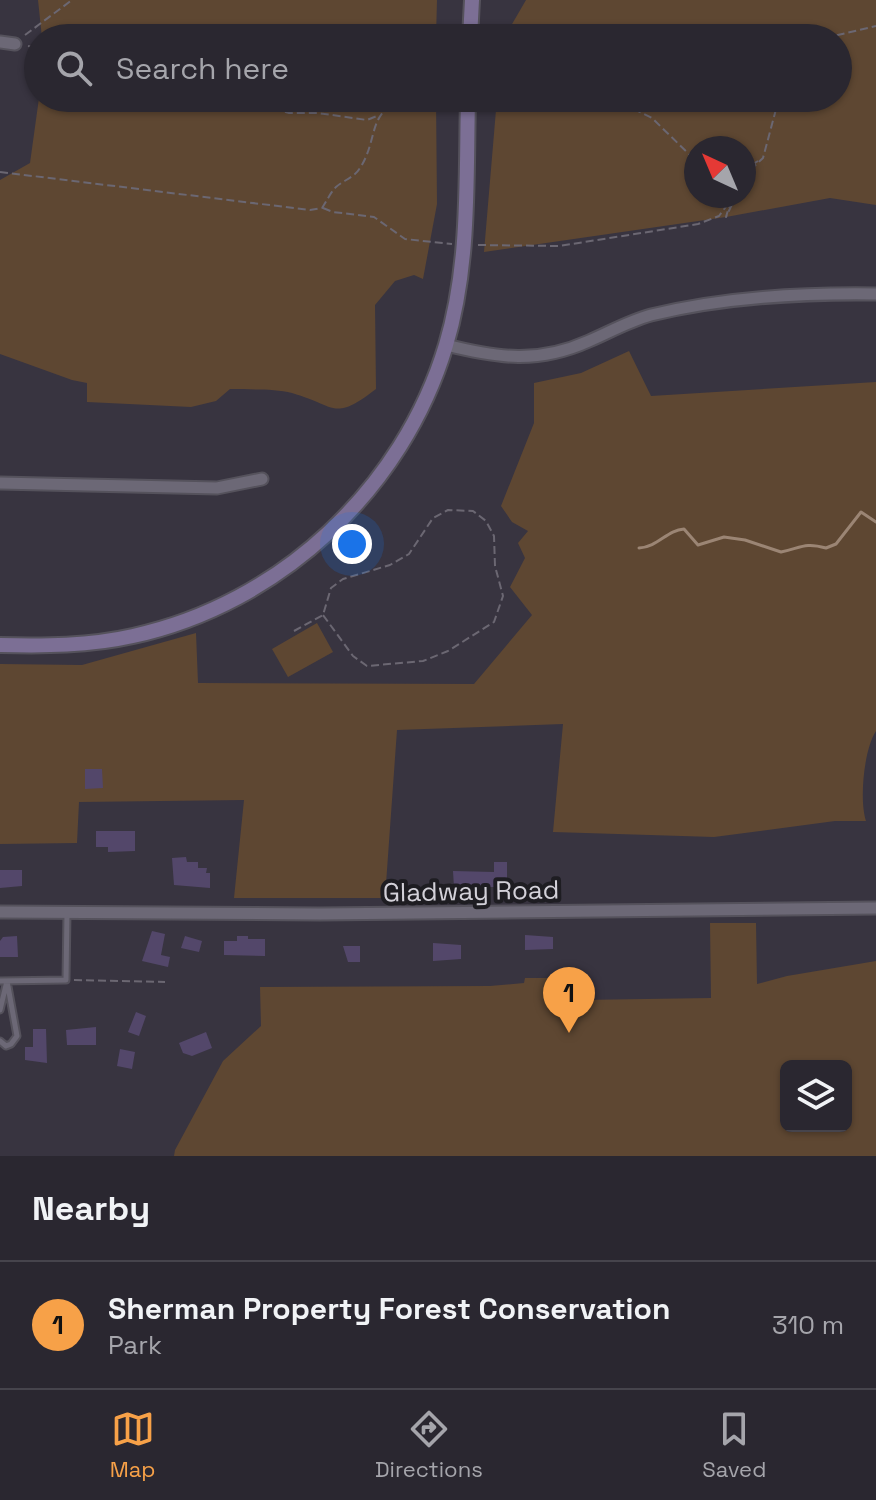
<!DOCTYPE html>
<html lang="en">
<head>
<meta charset="utf-8">
<style>
  :root { --surface:#2a2730; --page:#322f38; --text:#f1f3f6; --muted:#a5a5ab; --line:#46444c; --accent:#f7a148 }
  body { margin:0; font-family:"Space Grotesk",sans-serif; background:var(--page); color:var(--text) }
  .controls { position:absolute; right:24px; bottom:24px; display:grid; overflow:hidden; border-radius:12px; box-shadow:0 2px 6px #0004 }
  .controls button { width:72px; height:72px; display:grid; place-items:center; padding:0; border:0; border-bottom:2px solid var(--line); background:var(--surface); color:var(--text); font:40px sans-serif }
  .compass { position:absolute; left:684px; top:136px; width:72px; height:72px; border-radius:50%; background:var(--surface); box-shadow:0 2px 6px #0004; rotate:316deg }
  .you { position:absolute; left:352px; top:544px; width:28px; height:28px; margin:-20px; border:6px solid #fff; border-radius:50%; background:#1a73e8; box-shadow:0 0 0 12px #1a73e833 }
  .badge { display:grid; place-items:center; width:52px; height:52px; border-radius:50%; background:var(--accent); color:#111; font-size:26px; font-weight:700 }
  .pin { position:absolute; translate:-50% -66px; filter:drop-shadow(0 2px 4px #0008) }
  .pin::after { content:''; position:absolute; top:42px; width:28px; height:24px; background:inherit; clip-path:polygon(0 0,100% 0,50% 100%) }
  .list { margin:0; padding:0; list-style:none }
  h2 { display:flex; justify-content:space-between; align-items:center; height:104px; margin:0; padding:0 32px; font-size:34px }
  h2 small { font-size:26px; font-weight:400; color:var(--muted) }
  .list li { display:grid; grid-template-columns:52px 1fr auto; gap:24px; align-items:center; box-sizing:border-box; height:128px; padding:0 32px; border-top:2px solid var(--line) }
  .list b { display:block; font-size:30px; white-space:nowrap }
  .list p { margin:0; font-size:26px; white-space:nowrap; color:var(--muted) }
  .list em { font-size:26px; font-style:normal; color:var(--muted) }
  .icon { flex:none; width:44px; height:44px; fill:none; stroke:currentColor; stroke-width:2; stroke-linecap:round; stroke-linejoin:round }
  .map { position:relative; flex:none; width:876px; height:1156px; overflow:hidden }
  .search { position:absolute; background:var(--surface); box-shadow:0 2px 6px #0004; left:24px; right:24px; top:24px; height:88px; display:flex; align-items:center; gap:20px; box-sizing:border-box; padding:0 28px; border-radius:44px; color:var(--muted); font-size:30px }
  .sheet { height:232px; background:var(--surface) }
  nav { display:flex; justify-content:space-around; align-items:center; box-sizing:border-box; height:112px; border-top:2px solid var(--line); background:var(--surface); font-size:22px; color:var(--muted) }
  nav a { display:grid; justify-items:center; gap:4px }
  nav .on { color:var(--accent) }
  .map>svg:first-child { display:block }
  .green { fill:#5e4732; fill-rule:evenodd }
  .lines { fill:none; stroke-linecap:round; stroke-linejoin:round }
  .stream { stroke:#9b8574; stroke-width:3 }
  .building { fill:#53476a }
  .lane-casing { stroke:#55525c; stroke-width:9 }
  .street-casing { stroke:#55525c; stroke-width:15 }
  .secondary-casing { stroke:#55525c; stroke-width:18 }
  .path { stroke:#6b6772; stroke-width:2; stroke-dasharray:8 4; stroke-linecap:butt }
  .lane { stroke:#6c6876; stroke-width:5 }
  .street { stroke:#6c6876; stroke-width:11 }
  .secondary { stroke:#7c6f95; stroke-width:14 }
  .labels { text-anchor:middle; stroke-width:8; stroke-linejoin:round; paint-order:stroke }
  .street-label { font-size:26px; fill:#d3d1d9; stroke:#1e1d22 }
</style>
</head>
<body>
<div class="map">
<svg width="876" height="1156" viewBox="0 0 876 1156">
  <rect width="100%" height="100%" fill="#383440"/>
  <path class="green" d="M38 0H437L436 38H42Z
    M526 0H876V205L830 198 726 217 484 252 497 98H838V38H504ZM696 148H744V196H696Z
    M39 98H436L437 204 423 279 414 275 395 281 375 305 376 389C333 422 337 406 292 393 274 388 250 390 230 389L216 401 191 407 87 402V383L72 380 0 354V180L30 163Z
    M629 351 651 396 876 382V731C864 749 859 800 866 821H835L714 837 553 832 563 724 397 730 385 898H234L244 800 79 802 77 843 0 844V664L82 665 196 633 198 683 474 684 532 615 510 587 525 558 518 543 528 531 512 522 501 506 534 423V383L581 373Z
    M317 623 333 652 288 677 272 649Z
    M710 923H756L757 984 787 976 876 961V1156H174L175 1150 223 1061 261 1026 260 987 490 986 524 983 525 978H570L581 1000 711 998ZM786 1066H846V1126H786Z"/>
  <g class="lines">
    <path class="stream" d="M639 548C658 547 667 530 684 529L698 545 724 537 745 540 781 552C801 548 804 542 826 548L836 544 861 512 876 522"/>
  </g>
  <path class="building" d="M85 769H102L103 788 85 789Z
    M96 831H135V851L108 852V847H96Z
    M186 857 187 862H198V868H207L206 873H210V888L174 885 172 858Z
    M494 862H507V887H454L453 871 494 872Z
    M0 870H22V886L0 888Z
    M152 931 165 934 161 955 170 957 168 967 142 961Z
    M525 935 553 937V949L525 950Z
    M17 936 18 957H0V941L3 937Z
    M185 936 202 941 199 952 181 948Z
    M237 936H248V939H265V956L224 955V941H237Z
    M433 943 461 945V959L433 961Z
    M343 946H360V962H348Z
    M136 1012 146 1016 139 1036 128 1032Z
    M96 1027V1045H67L66 1030Z
    M33 1029H46L47 1063 25 1060V1047H33Z
    M206 1032 212 1048 192 1056 183 1053 179 1043Z
    M120 1049 135 1052 132 1069 117 1066Z"/>
  <g class="lines">
    <g class="lane-casing">
      <path id="lane" d="M0 981 66 980 67 913
        M0 1010 7 981 17 1036 11 1044 6 1046 0 1041"/>
    </g>
    <g class="street-casing">
      <path id="street" d="M0 42 15 44
        M446 345C499 358 538 364 589 341 610 332 629 321 651 315 725 297 800 293 876 294
        M0 483 217 488 262 479
        M0 912 320 914 876 908"/>
    </g>
    <g class="secondary-casing">
      <path id="secondary" d="M470 38 472 0
        M0 645C44 646 89 646 133 636 280 604 403 489 446 345 470 265 466 180 468 98"/>
    </g>
    <path class="path" d="M25 35 72 0
      M825 38 876 26
      M28 46 38 48
      M239 98 289 113H318L367 120 377 116
      M413 98 431 106H453
      M612 98 652 118 696 161
      M480 106C500 106 519 103 538 106L547 98
      M744 169 758 161
      M0 172 310 210 322 208C327 201 330 193 336 187 344 180 355 177 360 168 379 139 366 111 406 98
      M744 180 747 173 763 158 779 98
      M323 208 333 212 374 217 405 239 452 244
      M478 245 559 246 698 224 719 216 731 200 726 217 736 196
      M294 631 323 615 331 588 343 579 390 565 409 554 433 518 448 510 473 511 486 521 494 536 495 566 503 596 494 622 448 651 423 661 367 666 353 656 323 615
      M74 980 165 982"/>
    <use href="#lane" class="lane"/>
    <use href="#street" class="street"/>
    <use href="#secondary" class="secondary"/>
  </g>
  <g class="labels">
    <g class="street-label">
      <text transform="translate(471 891) rotate(-1)" y="9">Gladway Road</text>
    </g>
  </g>
</svg>
<div class="controls">
<button><svg class="icon" aria-label="layers" viewBox="0 0 24 24"><path d="M12 4l9 5-9 5-9-5zM3 14l9 5 9-5"/></svg></button>
</div>
<svg class="compass" viewBox="-18 -18 36 36"><path d="M0-13l5 13h-10z" fill="#e53935"/><path d="M0 13l5-13h-10z" fill="#a5a5ab"/></svg>
<div class="you"></div>
<div class="pin badge" style="left:569px;top:1033px">1</div>
<div class="search"><svg class="icon" aria-label="search" viewBox="0 0 24 24"><circle cx="10" cy="10" r="6"/><path d="M15 15l6 6"/></svg>Search here</div>
</div>
<section class="sheet">
<h2>Nearby<small></small></h2>
<ul class="list">
<li><span class="badge">1</span><div><b>Sherman Property Forest Conservation</b><p>Park</p></div><em>310 m</em></li>
</ul>
</section>
<nav>
<a class="on"><svg class="icon" aria-label="map" viewBox="0 0 24 24"><path d="M3 6l6-2 6 2 6-2v14l-6 2-6-2-6 2zM9 4v14M15 6v14"/></svg>Map</a>
<a><svg class="icon" aria-label="directions" viewBox="0 0 24 24"><path d="M12 3l9 9-9 9-9-9zM9 14v-3h6M13 9l2 2-2 2"/></svg>Directions</a>
<a><svg class="icon" aria-label="saved" viewBox="0 0 24 24"><path d="M7 4h10v16l-5-4-5 4z"/></svg>Saved</a>
</nav>
</body>
</html>
